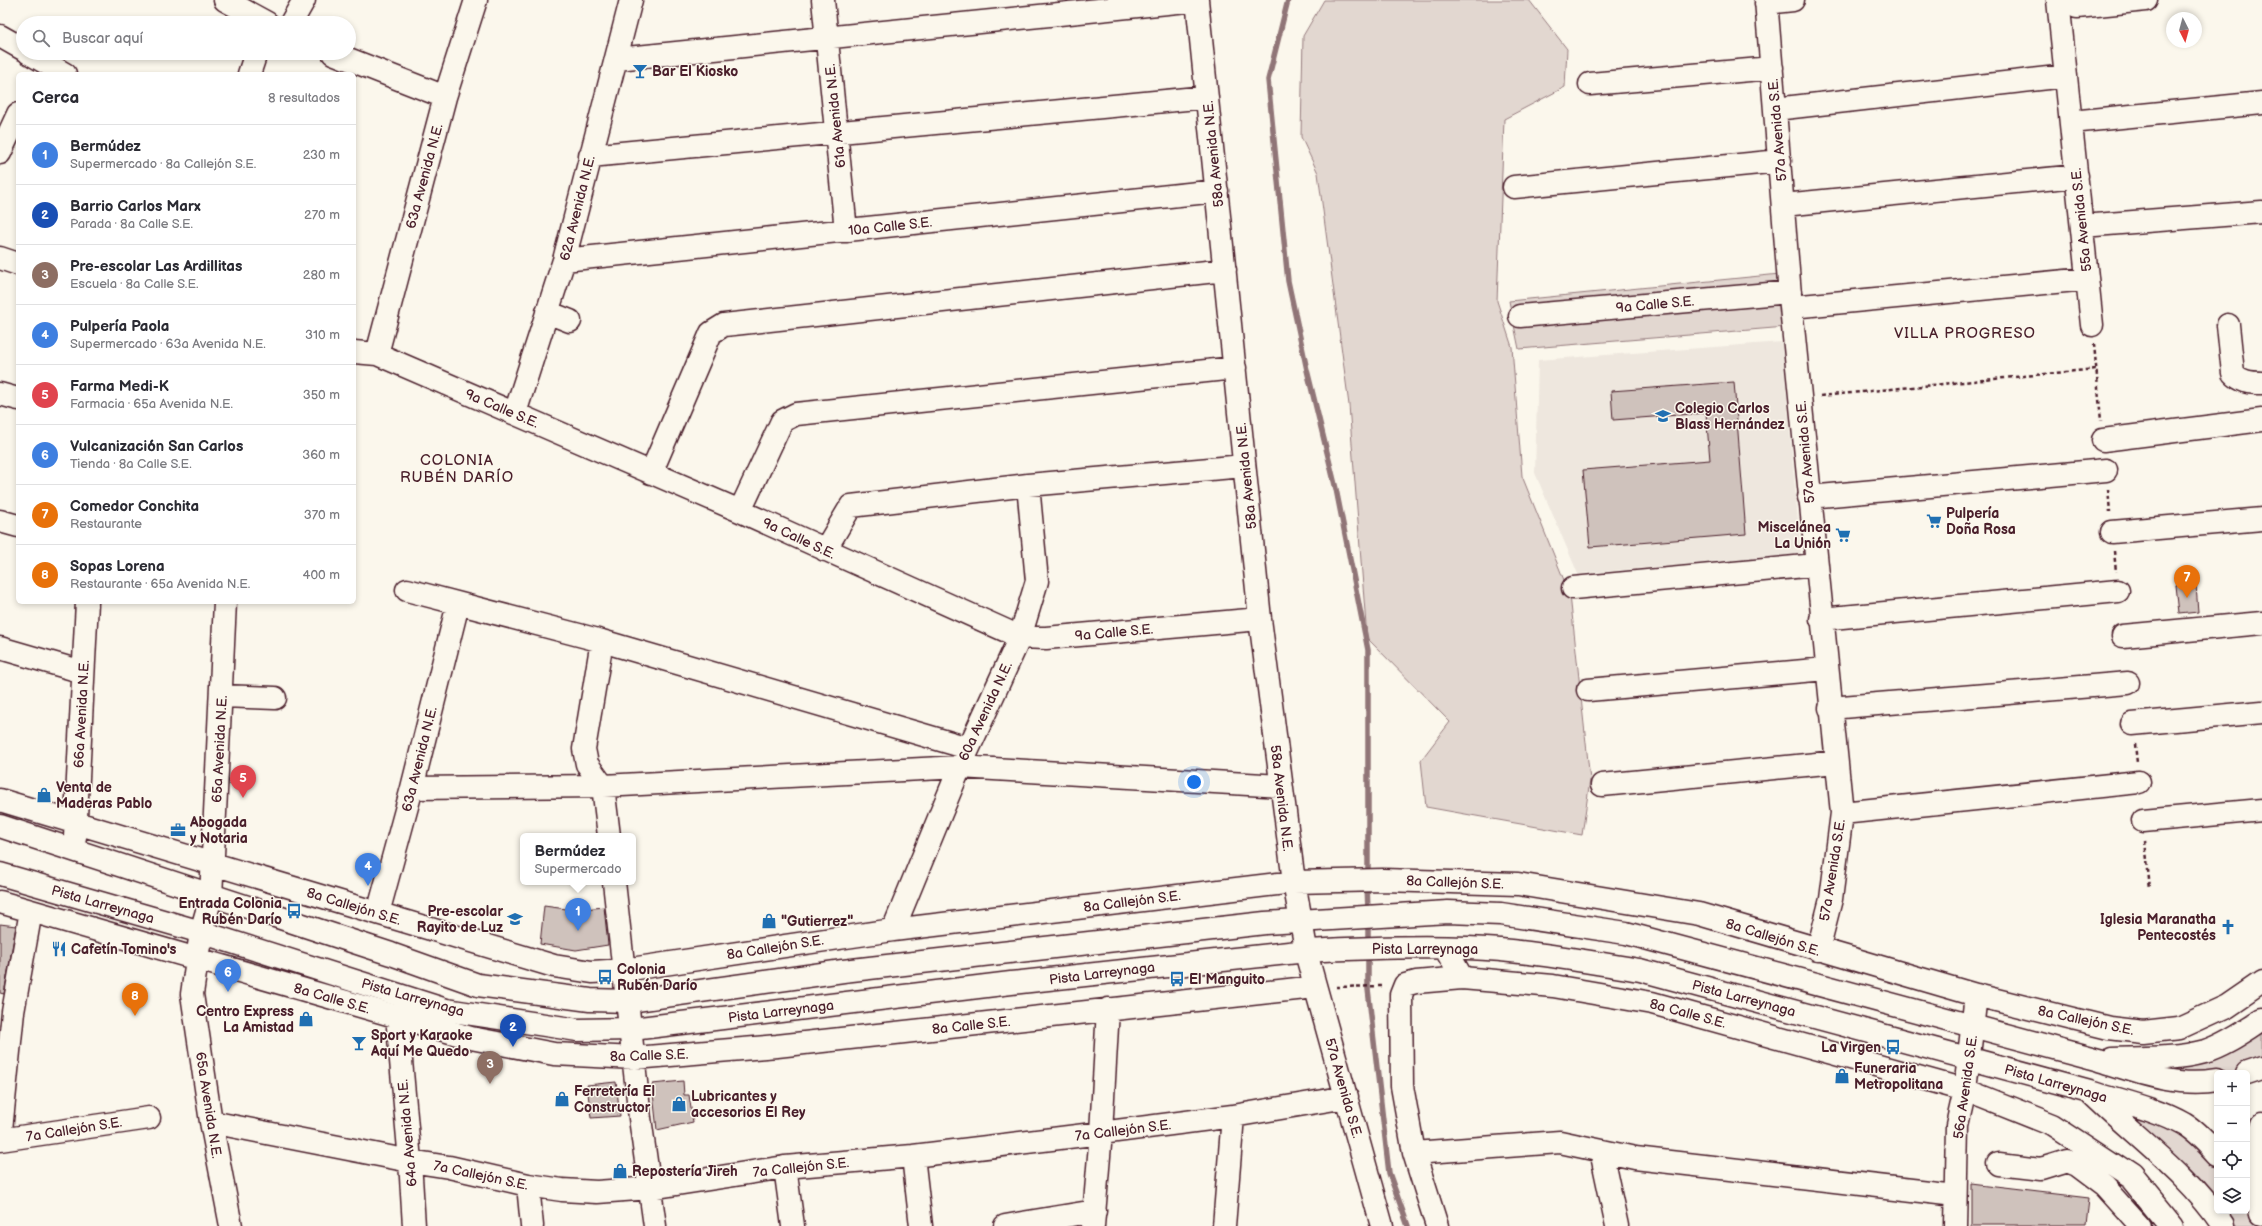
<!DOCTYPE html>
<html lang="es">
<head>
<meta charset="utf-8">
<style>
  :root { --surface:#fff; --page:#f7f7f7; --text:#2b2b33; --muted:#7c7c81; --line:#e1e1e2; --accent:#1f6fb2 }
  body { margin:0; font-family:"Balsamiq Sans",sans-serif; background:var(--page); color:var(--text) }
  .controls { position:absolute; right:12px; bottom:12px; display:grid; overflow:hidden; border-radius:6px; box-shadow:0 2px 6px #0003 }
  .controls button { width:36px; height:36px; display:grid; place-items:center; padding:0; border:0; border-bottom:1px solid var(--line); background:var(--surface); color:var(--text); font:20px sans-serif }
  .compass { position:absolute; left:2166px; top:12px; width:36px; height:36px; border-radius:50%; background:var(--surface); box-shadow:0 2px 6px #0003; rotate:174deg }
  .you { position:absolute; left:1194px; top:782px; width:14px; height:14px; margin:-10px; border:3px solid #fff; border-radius:50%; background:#1a73e8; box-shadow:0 0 0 6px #1a73e833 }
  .badge { display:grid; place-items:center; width:26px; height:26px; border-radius:50%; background:var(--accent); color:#fff; font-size:13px; font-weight:700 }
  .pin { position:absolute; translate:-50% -33px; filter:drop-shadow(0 1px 2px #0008) }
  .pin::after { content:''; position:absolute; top:21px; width:14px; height:12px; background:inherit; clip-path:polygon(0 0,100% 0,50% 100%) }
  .popup { position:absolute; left:520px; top:833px; width:116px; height:52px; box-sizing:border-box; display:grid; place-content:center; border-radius:6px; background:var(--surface); filter:drop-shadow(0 1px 3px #0005); font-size:13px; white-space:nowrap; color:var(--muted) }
  .popup b { font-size:15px; color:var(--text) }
  .popup::after { content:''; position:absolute; left:50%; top:100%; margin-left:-8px; border:8px solid transparent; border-top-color:var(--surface) }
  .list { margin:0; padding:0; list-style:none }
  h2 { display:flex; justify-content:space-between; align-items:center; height:52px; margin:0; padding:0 16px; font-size:17px }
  h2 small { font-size:13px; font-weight:400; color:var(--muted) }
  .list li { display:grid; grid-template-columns:26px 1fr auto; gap:12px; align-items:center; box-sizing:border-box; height:60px; padding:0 16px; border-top:1px solid var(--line) }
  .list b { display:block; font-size:15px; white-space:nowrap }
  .list p { margin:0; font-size:13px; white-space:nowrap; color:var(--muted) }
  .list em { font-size:13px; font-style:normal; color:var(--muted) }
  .icon { flex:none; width:22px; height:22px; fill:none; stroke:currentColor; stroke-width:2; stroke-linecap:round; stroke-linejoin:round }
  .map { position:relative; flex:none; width:2262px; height:1226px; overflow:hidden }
  .search { position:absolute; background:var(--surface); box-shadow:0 2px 6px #0003; left:16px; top:16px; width:340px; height:44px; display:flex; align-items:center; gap:10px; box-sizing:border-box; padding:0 14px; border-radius:22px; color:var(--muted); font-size:15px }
  .panel { position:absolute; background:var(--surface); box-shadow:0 2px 6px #0003; left:16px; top:72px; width:340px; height:532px; border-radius:6px }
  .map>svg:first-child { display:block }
  .built { fill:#eee7de }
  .green { fill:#e2d7d0; stroke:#967b7e }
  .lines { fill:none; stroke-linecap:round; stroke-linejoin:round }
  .stream { stroke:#907477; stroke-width:5.5 }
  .building { fill:#cfc2bc; stroke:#4a1f2b }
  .minor-casing { stroke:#4a1f2b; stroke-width:25 }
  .major-casing { stroke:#4a1f2b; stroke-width:25 }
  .path { stroke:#4a1f2b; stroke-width:2.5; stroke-dasharray:4 3; stroke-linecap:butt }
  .minor { stroke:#fbf7ec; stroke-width:22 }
  .major { stroke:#fbf7ec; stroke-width:22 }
  .labels { text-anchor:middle; stroke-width:3; stroke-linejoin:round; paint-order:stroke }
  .poi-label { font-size:14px; font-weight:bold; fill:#4a1f2b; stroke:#fbf7ec; text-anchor:start }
  .street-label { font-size:14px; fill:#4a1f2b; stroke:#fbf7ec }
  .neighbourhood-label { font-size:15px; letter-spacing:1px; fill:#4a1f2b; stroke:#fbf7ec }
</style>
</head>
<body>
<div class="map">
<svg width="2262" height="1226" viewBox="0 0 2262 1226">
  <rect width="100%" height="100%" fill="#fbf7ec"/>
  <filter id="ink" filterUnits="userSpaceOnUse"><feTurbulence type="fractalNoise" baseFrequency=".025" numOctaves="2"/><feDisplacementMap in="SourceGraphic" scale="8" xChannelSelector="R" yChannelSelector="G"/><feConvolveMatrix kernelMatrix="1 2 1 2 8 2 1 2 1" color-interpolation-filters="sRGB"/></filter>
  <g filter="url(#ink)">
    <path class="built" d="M1782 342 1801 554 1578 574 1535 473 1538 360Z"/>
    <path class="green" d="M1324 0H1529L1567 49 1565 87 1504 119 1497 301 1512 347 1522 476 1570 595 1590 780 1582 835 1426 807 1421 760 1450 722 1367 638 1349 405 1318 173 1301 137 1303 36Z
      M1780 274 1786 327 1519 349 1509 301Z
      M2262 1020V1068L2247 1073H2217L2161 1078 2166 1057Z
      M2090 1091 2151 1111 2217 1155V1211H2247V1198L2262 1221V1226H2223Z"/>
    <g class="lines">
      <path class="stream" d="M1288 0 1268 80 1288 281 1307 370 1336 489 1368 650V876
        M1367 884 1368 912
        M1368 920V944
        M1368 952V989L1389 1173 1408 1226"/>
    </g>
    <path class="building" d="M1734 382 1746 534 1590 547 1583 470 1710 460 1706 413 1613 420 1611 391Z
      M2176 585H2196L2198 612 2179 614Z
      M544 906 574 910 604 907 608 945 576 950 540 944Z
      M0 924 16 926 4 994 0 993Z
      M683 1081 684 1095H689L693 1122 657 1130 652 1084Z
      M616 1082 620 1116 591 1118 587 1085Z
      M1971 1184 2089 1198 2086 1226H1971Z"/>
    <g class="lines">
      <g class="minor-casing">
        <path id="minor" d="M225 0 267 23
          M823 0 846 231
          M1197 0 1260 619 1294 882 1308 960 1382 1226
          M1766 0 1791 307 1842 813 1831 899 1818 950
          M2058 0 2092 325
          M2077 0V7L2146 0
          M1766 3 1793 0
          M291 23 304 0
          M0 36 23 49
          M29 53 65 74
          M333 53 445 97
          M617 59 1197 0
          M249 74 256 53
          M1590 84 1772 68
          M1775 109 2066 76
          M2071 122 2262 103
          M0 153 18 114
          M590 156 1207 97
          M1514 187 1780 161
          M1783 205 2077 176
          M2082 226 2262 212
          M0 258 18 264
          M564 260 1217 191
          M1791 307 2087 279
          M547 312 570 321
          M1520 316 1790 292
          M2228 325 2233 373C2241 382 2250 383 2262 383
          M354 352 377 354 740 511 1020 637 1046 638 1260 619
          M377 354 445 97 476 0
          M0 394 18 399
          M515 413 564 260 631 0
          M2103 440 2262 420
          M651 473 711 333 724 325 1225 270
          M1809 497 2106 470
          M740 511 782 421 796 414 1235 368
          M0 521 18 526
          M2112 532 2262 519
          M825 550 851 506 1028 485 1244 466
          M1573 588 1816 565
          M407 590 602 641 968 748
          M225 602 211 897 201 932 192 994 211 1122 231 1226
          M1821 619 2118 591
          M2123 636 2262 623
          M602 641 584 749 587 764 603 786 609 836
          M0 648 83 672
          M1588 690 1826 669
          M222 696 275 698
          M1830 708 2128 683
          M2132 724 2262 712
          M1602 785 1836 762
          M412 788 603 786 960 767 1280 786
          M0 800 554 966 592 972 624 970 893 930 1294 882 1383 880 1518 884 1699 914 1976 995 2109 1028 2143 1032 2179 1028 2227 1006 2262 982
          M1842 813 2139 782
          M2143 821 2262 810
          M75 837 87 602
          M614 882 640 1118 655 1226
          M0 902 471 1038 554 1054 635 1058 777 1046 1315 987
          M378 913 412 788 458 604
          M893 930 960 767 1020 637 1037 581 1028 485
          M397 1016 410 1161 414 1226
          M211 1122 410 1161 449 1167 528 1185 562 1190 597 1192 651 1188 785 1167 913 1156 1101 1133 1233 1116 1347 1097
          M0 1140 13 1012 31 911
          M0 1140 149 1118
          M1601 1151 1617 1226
          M1414 1153 1560 1142 1635 1158 1955 1195
          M913 1156 921 1226
          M1999 1164 2041 1169 2067 1161 2077 1165 2105 1186 2141 1226
          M785 1167 793 1226
          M528 1185 532 1226
          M1005 1226 1095 1211
          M1093 1226 1101 1133 1108 1009
          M1224 1226 1233 1116
          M1437 1226 1414 1153 1402 1086 1401 995 1405 985 1416 982 1462 978 1553 986 1652 1003 1965 1090 2053 1125 2132 1177 2172 1226
          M1955 1226 1957 1125 1965 1090 1976 995"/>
      </g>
      <g class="major-casing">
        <path id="major" d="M0 826 391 954 478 985 590 1000 629 1001 843 971 1265 923 1448 912 1501 914 1626 933 2099 1060C2137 1072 2176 1087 2217 1080
          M0 874 201 932 446 1010 578 1030 632 1029 1011 983 1307 951C1360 948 1415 946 1468 948 1525 950 1583 961 1640 970L2090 1091C2120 1101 2155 1108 2183 1124 2196 1132 2207 1144 2217 1155
          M1445 948 1462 978
          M2112 1059C2142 1058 2176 1059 2205 1051 2225 1045 2244 1031 2262 1020
          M2247 1073 2262 1068
          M2092 1094C2136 1137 2188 1173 2223 1226
          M2262 1124C2253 1152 2254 1186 2262 1214"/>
      </g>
      <path class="path" d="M2094 344 2101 421
        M1820 396 2096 369
        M2108 489 2110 512
        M2114 551 2116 572
        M2135 744 2137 763
        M2145 841 2150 889
        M1336 987 1383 986"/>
      <use href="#minor" class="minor"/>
      <use href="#major" class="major"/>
    </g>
  </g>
  <defs>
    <g id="bar-bare" transform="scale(1.2)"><path d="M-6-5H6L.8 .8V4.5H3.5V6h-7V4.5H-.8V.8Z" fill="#1f6fb2" stroke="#fbf7ec" stroke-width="2.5" paint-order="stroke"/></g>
    <g id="school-bare" transform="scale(1.2)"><path d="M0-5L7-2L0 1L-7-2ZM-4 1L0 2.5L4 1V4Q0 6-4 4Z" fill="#1f6fb2" stroke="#fbf7ec" stroke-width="2.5" paint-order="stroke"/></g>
    <g id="supermarket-bare" transform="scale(1.2)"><path d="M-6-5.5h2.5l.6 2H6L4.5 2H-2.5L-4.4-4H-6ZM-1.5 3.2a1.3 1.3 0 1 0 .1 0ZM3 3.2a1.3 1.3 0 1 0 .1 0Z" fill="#1f6fb2" stroke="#fbf7ec" stroke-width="2.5" paint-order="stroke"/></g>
    <g id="shop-bare" transform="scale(1.2)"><path d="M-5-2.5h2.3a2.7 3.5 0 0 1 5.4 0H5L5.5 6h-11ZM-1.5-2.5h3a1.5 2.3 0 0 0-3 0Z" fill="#1f6fb2" stroke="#fbf7ec" stroke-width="2.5" paint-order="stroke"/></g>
    <g id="office-bare" transform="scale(1.2)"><path d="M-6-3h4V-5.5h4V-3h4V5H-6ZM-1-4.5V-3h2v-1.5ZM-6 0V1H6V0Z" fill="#1f6fb2" stroke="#fbf7ec" stroke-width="2.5" paint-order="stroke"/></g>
    <g id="bus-bare" transform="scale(1.2)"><path d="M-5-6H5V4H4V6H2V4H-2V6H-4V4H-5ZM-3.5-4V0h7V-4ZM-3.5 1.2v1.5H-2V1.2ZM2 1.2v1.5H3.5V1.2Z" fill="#1f6fb2" stroke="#fbf7ec" stroke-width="2.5" paint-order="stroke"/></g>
    <g id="church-bare" transform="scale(1.2)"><path d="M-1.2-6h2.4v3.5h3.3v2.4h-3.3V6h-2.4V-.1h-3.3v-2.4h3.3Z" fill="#1f6fb2" stroke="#fbf7ec" stroke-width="2.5" paint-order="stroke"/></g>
    <g id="restaurant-bare" transform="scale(1.2)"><path d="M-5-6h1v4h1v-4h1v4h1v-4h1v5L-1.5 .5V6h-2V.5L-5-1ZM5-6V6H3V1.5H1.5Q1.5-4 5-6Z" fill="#1f6fb2" stroke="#fbf7ec" stroke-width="2.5" paint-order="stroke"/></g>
  </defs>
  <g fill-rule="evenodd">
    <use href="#bar-bare" x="640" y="71"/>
    <use href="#school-bare" x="1663" y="416"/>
    <use href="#supermarket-bare" x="1934" y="521"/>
    <use href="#supermarket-bare" x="1843" y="535"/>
    <use href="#shop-bare" x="44" y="795"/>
    <use href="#office-bare" x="178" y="830"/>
    <use href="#bus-bare" x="294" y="911"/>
    <use href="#school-bare" x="515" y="919"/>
    <use href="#shop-bare" x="769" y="921"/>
    <use href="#church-bare" x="2228" y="927"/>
    <use href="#restaurant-bare" x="59" y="949"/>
    <use href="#bus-bare" x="605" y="977"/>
    <use href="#bus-bare" x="1177" y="979"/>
    <use href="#shop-bare" x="306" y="1019"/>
    <use href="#bar-bare" x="359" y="1043"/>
    <use href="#bus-bare" x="1893" y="1047"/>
    <use href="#shop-bare" x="1842" y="1076"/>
    <use href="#shop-bare" x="562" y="1099"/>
    <use href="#shop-bare" x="679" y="1104"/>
    <use href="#shop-bare" x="620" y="1171"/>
  </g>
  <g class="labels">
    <g class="poi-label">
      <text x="652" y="76">Bar El Kiosko</text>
      <text x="1675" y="413">Colegio Carlos<tspan x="1675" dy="16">Blass Hernández</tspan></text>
      <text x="1946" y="518">Pulpería<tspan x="1946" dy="16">Doña Rosa</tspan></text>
      <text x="1831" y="532" text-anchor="end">Miscelánea<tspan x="1831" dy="16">La Unión</tspan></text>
      <text x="56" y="792">Venta de<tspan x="56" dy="16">Maderas Pablo</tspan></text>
      <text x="190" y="827">Abogada<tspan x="190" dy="16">y Notaria</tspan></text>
      <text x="282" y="908" text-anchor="end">Entrada Colonia<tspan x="282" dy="16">Rubén Darío</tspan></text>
      <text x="503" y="916" text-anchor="end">Pre-escolar<tspan x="503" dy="16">Rayito de Luz</tspan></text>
      <text x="2216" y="924" text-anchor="end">Iglesia Maranatha<tspan x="2216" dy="16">Pentecostés</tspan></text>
      <text x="781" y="926">"Gutierrez"</text>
      <text x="71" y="954">Cafetín Tomino's</text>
      <text x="617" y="974">Colonia<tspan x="617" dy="16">Rubén Darío</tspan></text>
      <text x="1189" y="984">El Manguito</text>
      <text x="294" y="1016" text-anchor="end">Centro Express<tspan x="294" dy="16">La Amistad</tspan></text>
      <text x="371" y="1040">Sport y Karaoke<tspan x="371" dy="16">Aquí Me Quedo</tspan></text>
      <text x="1881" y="1052" text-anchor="end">La Virgen</text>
      <text x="1854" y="1073">Funeraria<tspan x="1854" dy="16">Metropolitana</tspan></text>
      <text x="574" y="1096">Ferretería El<tspan x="574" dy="16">Constructor</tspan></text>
      <text x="691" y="1101">Lubricantes y<tspan x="691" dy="16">accesorios El Rey</tspan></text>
      <text x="632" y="1176">Repostería Jireh</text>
    </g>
    <g class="street-label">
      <text transform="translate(835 116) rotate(-96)" y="5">61a Avenida N.E.</text>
      <text transform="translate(1777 130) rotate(-95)" y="5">57a Avenida S.E.</text>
      <text transform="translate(1213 154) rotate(-96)" y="5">58a Avenida N.E.</text>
      <text transform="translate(424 176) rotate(-75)" y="5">63a Avenida N.E.</text>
      <text transform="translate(577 208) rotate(-76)" y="5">62a Avenida N.E.</text>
      <text transform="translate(2081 220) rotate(-96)" y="5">55a Avenida S.E.</text>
      <text transform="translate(890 226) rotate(-6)" y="5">10a Calle S.E.</text>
      <text transform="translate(1655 304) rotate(-5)" y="5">9a Calle S.E.</text>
      <text transform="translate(502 408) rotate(23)" y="5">9a Calle S.E.</text>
      <text transform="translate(1805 452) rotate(-95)" y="5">57a Avenida S.E.</text>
      <text transform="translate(1246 476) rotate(-96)" y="5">58a Avenida N.E.</text>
      <text transform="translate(799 538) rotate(25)" y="5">9a Calle S.E.</text>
      <text transform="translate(1114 632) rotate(-5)" y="5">9a Calle S.E.</text>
      <text transform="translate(985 711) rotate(-65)" y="5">60a Avenida N.E.</text>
      <text transform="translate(81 714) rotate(-87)" y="5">66a Avenida N.E.</text>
      <text transform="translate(219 749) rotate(-87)" y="5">65a Avenida N.E.</text>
      <text transform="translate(419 759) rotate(-76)" y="5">63a Avenida N.E.</text>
      <text transform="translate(1282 798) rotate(83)" y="5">58a Avenida N.E.</text>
      <text transform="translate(1832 870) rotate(-81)" y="5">57a Avenida S.E.</text>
      <text transform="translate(1455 882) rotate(2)" y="5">8a Callejón S.E.</text>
      <text transform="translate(1132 901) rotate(-7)" y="5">8a Callejón S.E.</text>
      <text transform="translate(103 904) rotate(16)" y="5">Pista Larreynaga</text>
      <text transform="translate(354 906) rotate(17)" y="5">8a Callejón S.E.</text>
      <text transform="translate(1773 937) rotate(17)" y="5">8a Callejón S.E.</text>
      <text transform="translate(775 947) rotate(-9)" y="5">8a Callejón S.E.</text>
      <text x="1425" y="954">Pista Larreynaga</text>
      <text transform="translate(1102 973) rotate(-7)" y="5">Pista Larreynaga</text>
      <text transform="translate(413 997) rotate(16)" y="5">Pista Larreynaga</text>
      <text transform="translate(332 998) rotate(16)" y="5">8a Calle S.E.</text>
      <text transform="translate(1744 998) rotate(15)" y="5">Pista Larreynaga</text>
      <text transform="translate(781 1011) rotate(-7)" y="5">Pista Larreynaga</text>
      <text transform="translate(1688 1013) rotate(15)" y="5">8a Calle S.E.</text>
      <text transform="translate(2086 1020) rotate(12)" y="5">8a Callejón S.E.</text>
      <text transform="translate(971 1025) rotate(-6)" y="5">8a Calle S.E.</text>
      <text transform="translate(649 1055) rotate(-2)" y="5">8a Calle S.E.</text>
      <text transform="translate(2056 1083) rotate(16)" y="5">Pista Larreynaga</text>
      <text transform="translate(1965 1087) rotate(-82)" y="5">56a Avenida S.E.</text>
      <text transform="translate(1344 1088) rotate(74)" y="5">57a Avenida S.E.</text>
      <text transform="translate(209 1105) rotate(81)" y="5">65a Avenida N.E.</text>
      <text transform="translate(74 1129) rotate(-9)" y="5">7a Callejón S.E.</text>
      <text transform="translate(1123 1130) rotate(-7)" y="5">7a Callejón S.E.</text>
      <text transform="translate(407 1133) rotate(-95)" y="5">64a Avenida N.E.</text>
      <text transform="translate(801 1167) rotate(-6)" y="5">7a Callejón S.E.</text>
      <text transform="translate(481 1175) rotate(12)" y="5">7a Callejón S.E.</text>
    </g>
    <g class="neighbourhood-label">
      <text x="1965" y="338">VILLA PROGRESO</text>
      <text x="457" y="465">COLONIA<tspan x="457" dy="17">RUBÉN DARÍO</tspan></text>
    </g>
  </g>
</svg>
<div class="controls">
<button>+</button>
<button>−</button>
<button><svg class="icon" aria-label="locate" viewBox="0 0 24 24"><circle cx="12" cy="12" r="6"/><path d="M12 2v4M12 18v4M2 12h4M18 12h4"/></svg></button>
<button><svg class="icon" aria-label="layers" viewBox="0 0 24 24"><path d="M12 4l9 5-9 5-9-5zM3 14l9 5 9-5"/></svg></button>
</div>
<svg class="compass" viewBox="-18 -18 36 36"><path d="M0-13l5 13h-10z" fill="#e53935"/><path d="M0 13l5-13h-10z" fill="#7c7c81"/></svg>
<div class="you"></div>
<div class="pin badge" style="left:578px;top:931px;background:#3f7fe0">1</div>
<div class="popup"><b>Bermúdez</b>Supermercado</div>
<div class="pin badge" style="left:513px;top:1047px;background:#1a4fb4">2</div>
<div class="pin badge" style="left:490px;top:1084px;background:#8d6e63">3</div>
<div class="pin badge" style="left:368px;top:886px;background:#3f7fe0">4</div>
<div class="pin badge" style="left:243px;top:798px;background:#e0444e">5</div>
<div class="pin badge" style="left:228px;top:992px;background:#3f7fe0">6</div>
<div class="pin badge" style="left:2187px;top:598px;background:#e8710a">7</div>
<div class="pin badge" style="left:135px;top:1016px;background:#e8710a">8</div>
<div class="search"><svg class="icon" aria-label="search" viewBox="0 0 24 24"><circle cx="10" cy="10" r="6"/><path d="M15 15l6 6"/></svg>Buscar aquí</div>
<section class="panel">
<h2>Cerca<small>8 resultados</small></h2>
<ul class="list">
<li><span class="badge" style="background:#3f7fe0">1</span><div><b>Bermúdez</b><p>Supermercado · 8a Callejón S.E.</p></div><em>230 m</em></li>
<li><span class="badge" style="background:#1a4fb4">2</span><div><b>Barrio Carlos Marx</b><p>Parada · 8a Calle S.E.</p></div><em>270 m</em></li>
<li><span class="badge" style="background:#8d6e63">3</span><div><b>Pre-escolar Las Ardillitas</b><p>Escuela · 8a Calle S.E.</p></div><em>280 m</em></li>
<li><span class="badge" style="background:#3f7fe0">4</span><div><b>Pulpería Paola</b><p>Supermercado · 63a Avenida N.E.</p></div><em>310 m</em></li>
<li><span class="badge" style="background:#e0444e">5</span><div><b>Farma Medi-K</b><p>Farmacia · 65a Avenida N.E.</p></div><em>350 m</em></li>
<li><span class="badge" style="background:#3f7fe0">6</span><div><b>Vulcanización San Carlos</b><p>Tienda · 8a Calle S.E.</p></div><em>360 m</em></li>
<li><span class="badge" style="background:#e8710a">7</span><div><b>Comedor Conchita</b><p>Restaurante</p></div><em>370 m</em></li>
<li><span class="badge" style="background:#e8710a">8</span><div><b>Sopas Lorena</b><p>Restaurante · 65a Avenida N.E.</p></div><em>400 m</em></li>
</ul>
</section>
</div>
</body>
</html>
